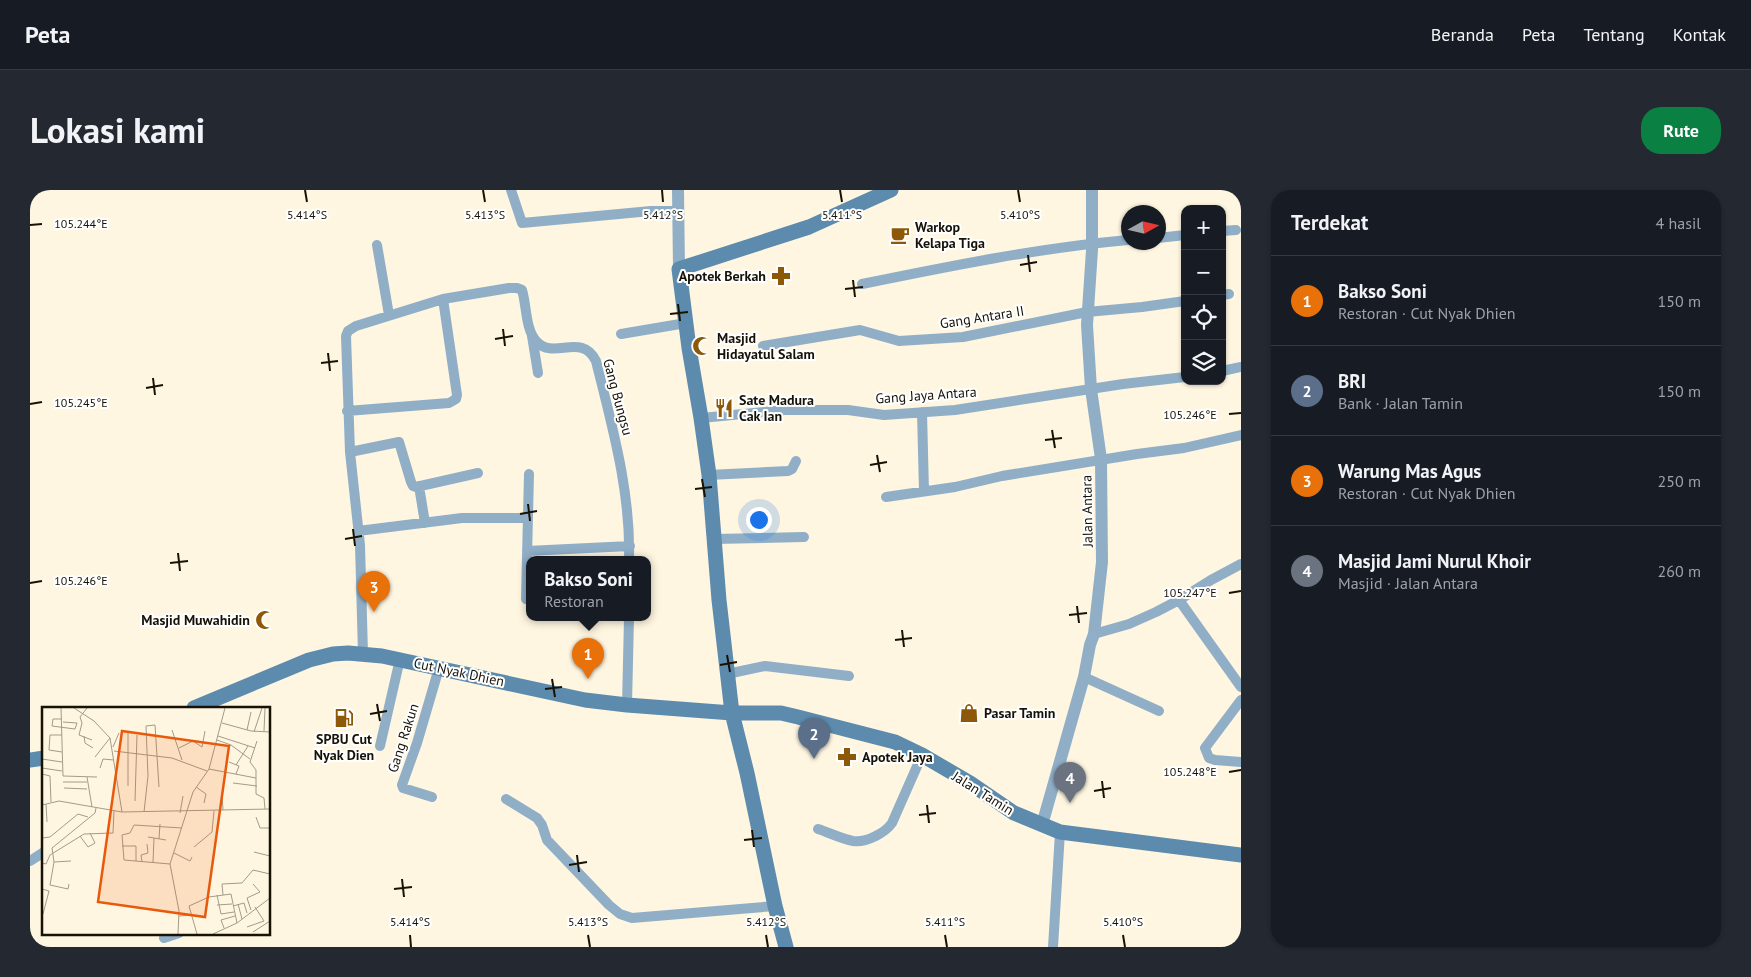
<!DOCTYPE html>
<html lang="id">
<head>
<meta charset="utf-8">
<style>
  :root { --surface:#171b24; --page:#242831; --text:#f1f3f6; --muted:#9ea1a6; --line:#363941; --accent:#0b8043 }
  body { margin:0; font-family:"PT Sans",sans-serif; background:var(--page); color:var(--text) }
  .controls { position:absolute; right:15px; top:15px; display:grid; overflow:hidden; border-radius:10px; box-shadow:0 1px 4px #0004 }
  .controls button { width:45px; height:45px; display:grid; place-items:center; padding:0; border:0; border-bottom:1px solid var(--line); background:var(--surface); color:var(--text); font:25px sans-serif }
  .compass { position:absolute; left:1091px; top:15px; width:45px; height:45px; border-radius:50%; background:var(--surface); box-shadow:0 1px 4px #0004; rotate:82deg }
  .you { position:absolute; left:728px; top:329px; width:18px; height:18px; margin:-12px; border:4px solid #fff; border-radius:50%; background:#1a73e8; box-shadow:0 0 0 8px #1a73e833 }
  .badge { display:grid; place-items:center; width:32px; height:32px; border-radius:50%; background:var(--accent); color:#fff; font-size:16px; font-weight:700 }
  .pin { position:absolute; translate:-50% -41px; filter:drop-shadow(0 1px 2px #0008) }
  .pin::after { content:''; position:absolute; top:26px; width:18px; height:15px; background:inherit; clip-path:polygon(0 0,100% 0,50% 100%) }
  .popup { position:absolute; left:496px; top:366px; width:125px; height:65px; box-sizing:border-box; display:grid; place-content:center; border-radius:10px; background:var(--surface); filter:drop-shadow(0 1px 4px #0005); font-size:16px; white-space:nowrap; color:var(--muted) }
  .popup b { font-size:19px; color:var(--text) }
  .popup::after { content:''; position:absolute; left:50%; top:100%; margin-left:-10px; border:10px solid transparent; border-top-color:var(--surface) }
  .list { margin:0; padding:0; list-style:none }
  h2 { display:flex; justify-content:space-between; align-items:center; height:65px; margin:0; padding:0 20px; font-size:21px }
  h2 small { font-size:16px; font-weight:400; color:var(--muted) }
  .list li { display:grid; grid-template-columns:32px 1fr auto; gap:15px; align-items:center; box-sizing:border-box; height:90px; padding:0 20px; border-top:1px solid var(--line) }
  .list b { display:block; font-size:19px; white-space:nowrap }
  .list p { margin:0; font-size:16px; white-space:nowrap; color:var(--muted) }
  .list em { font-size:16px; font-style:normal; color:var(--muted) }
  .icon { flex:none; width:28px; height:28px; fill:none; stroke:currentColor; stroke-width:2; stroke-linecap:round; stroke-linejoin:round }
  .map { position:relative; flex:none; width:1211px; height:757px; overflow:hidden; border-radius:20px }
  header { display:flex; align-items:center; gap:30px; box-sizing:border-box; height:70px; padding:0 25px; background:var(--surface); border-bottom:1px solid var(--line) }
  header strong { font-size:24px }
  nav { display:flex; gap:28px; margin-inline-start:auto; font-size:18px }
  .intro { display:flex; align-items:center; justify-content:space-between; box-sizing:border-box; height:120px; padding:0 30px }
  h1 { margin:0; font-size:35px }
  .button { padding:12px 22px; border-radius:20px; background:var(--accent); color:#fff; font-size:18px; font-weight:700 }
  main { display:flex; gap:30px; padding:0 30px }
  aside { flex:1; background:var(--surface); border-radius:20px; box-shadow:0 1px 4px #0004 }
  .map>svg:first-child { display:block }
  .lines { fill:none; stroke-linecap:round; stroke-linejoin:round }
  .minor { stroke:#90afc7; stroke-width:10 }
  .tertiary { stroke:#90afc7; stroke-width:12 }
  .secondary { stroke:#5d8bae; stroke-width:15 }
  .ticks { fill:none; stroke:#171206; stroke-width:2 }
  .labels { text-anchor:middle; stroke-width:4; stroke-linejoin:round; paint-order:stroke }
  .poi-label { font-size:14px; font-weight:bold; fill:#171206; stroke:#fff; text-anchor:start }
  .street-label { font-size:14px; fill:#171206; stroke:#fff }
  .inset-road { fill:none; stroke:#a29b89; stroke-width:1 }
  .view { fill:#e8590c; fill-opacity:0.15; stroke:#e8590c; stroke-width:2.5 }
  .inset-edge { fill:none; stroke:#171206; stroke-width:2.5 }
  .ticks-label { font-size:12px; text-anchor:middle; fill:#171206; stroke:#fff; stroke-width:4; stroke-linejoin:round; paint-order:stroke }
</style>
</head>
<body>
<header>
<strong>Peta</strong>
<nav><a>Beranda</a><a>Peta</a><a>Tentang</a><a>Kontak</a></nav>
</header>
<div class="intro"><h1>Lokasi kami</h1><a class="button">Rute</a></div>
<main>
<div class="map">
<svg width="1211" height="757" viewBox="0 0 1211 757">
  <rect width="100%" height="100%" fill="#fff6e1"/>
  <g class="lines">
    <path class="minor" d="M481 0 492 33 621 21H648
      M1192 41 1206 40
      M1128 48 1155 45
      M347 55 359 125
      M832 94C920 76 1009 58 1098 50
      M1192 105 1199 104
      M591 144 656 133
      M502 146 508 183
      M733 156 830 140 869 151 933 147 1057 122 1112 117 1155 111
      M1192 181 1211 177
      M317 221 419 213 426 209 427 205 413 109
      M892 222 894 301
      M671 228 755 220H818L854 225 925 220 1093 194 1155 187
      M320 262 369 252 381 292 383 296 386 297 448 283
      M679 285 758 281 762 279 766 271
      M389 296 395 333
      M856 307 925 297 972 286 1107 264 1154 258 1211 245
      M328 341 432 328H498
      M684 349 774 347
      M497 361 600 356
      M496 409 499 284
      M1149 410 1211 497
      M1064 444 1099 434 1126 422 1149 410 1181 390 1211 374
      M333 464 330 355 320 262 316 146 318 141 326 136 413 109 479 98H487L492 100C497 116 495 140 507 152 524 170 552 142 566 171 582 236 601 302 599 370
      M697 484 735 476 819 486
      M1054 487 1129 521
      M1211 510 1175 558 1179 568 1185 570 1211 572
      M597 515 599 428
      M350 556 370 469
      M402 607 373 598 372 595 387 553 409 478
      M476 609 507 628 512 635 517 650 579 715 590 724 602 728 745 716
      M788 639C800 643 812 649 823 651 836 653 855 643 862 633L892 565
      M0 671 14 662
      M134 748 149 743
      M1023 757 1030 642"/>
    <path class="tertiary" d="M648 0 649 79
      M1012 635 1054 487 1060 455 1064 444 1072 372 1071 269 1061 199 1057 135 1062 60V0"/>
    <path class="secondary" d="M164 518 279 470 303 464 318 463 352 466 555 510 597 515 702 523H751L768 527 865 552 892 565 940 593 984 623 1030 642 1211 665
      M0 570 14 568
      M756 757 745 716 717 583 702 523 689 410 679 285 671 228 659 158 649 79 779 37 861 0"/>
  </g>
  <path class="ticks" d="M275 0 277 12M453 0 455 12M632 0 633 12M810 0 812 12M988 0 990 12M0 35 12 34M998 65 1000 82M990 75 1007 72M823 90 825 107M815 99 833 97M648 114 650 131M640 124 658 122M473 139 475 156M465 149 483 146M298 163 300 181M291 173 308 171M123 188 125 205M116 198 133 195M0 214 12 212M1199 224 1211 223M1022 240 1025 258M1015 250 1032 248M847 265 850 282M840 275 857 272M672 289 675 307M665 299 682 297M498 314 500 331M490 324 507 321M323 339 325 356M315 349 332 346M148 363 150 381M140 373 158 371M0 393 12 391M1199 403 1211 401M1047 416 1049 433M1039 425 1057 423M872 440 874 457M865 450 882 448M697 465 700 482M690 475 707 472M522 489 525 507M515 499 532 497M347 514 350 531M340 524 357 521M1199 582 1211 580M1072 591 1074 608M1064 601 1081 598M897 615 899 633M889 625 906 623M722 640 724 657M714 650 732 648M547 665 549 682M539 675 557 672M372 689 374 707M364 699 382 697M380 745 381 757M558 745 560 757M736 745 738 757M915 745 917 757M1093 745 1095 757"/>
  <defs>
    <g id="cafe-bare" transform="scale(1.5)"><path d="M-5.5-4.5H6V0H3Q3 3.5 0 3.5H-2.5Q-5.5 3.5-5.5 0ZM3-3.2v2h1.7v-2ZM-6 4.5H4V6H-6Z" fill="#8d5908" stroke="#fff" stroke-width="2.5" paint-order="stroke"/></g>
    <g id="pharmacy-bare" transform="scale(1.5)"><path d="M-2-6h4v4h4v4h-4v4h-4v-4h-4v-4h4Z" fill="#8d5908" stroke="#fff" stroke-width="2.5" paint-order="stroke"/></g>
    <g id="mosque-bare" transform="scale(1.5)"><path d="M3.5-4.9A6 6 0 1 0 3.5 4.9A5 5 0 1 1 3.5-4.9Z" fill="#8d5908" stroke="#fff" stroke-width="2.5" paint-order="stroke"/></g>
    <g id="restaurant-bare" transform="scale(1.5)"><path d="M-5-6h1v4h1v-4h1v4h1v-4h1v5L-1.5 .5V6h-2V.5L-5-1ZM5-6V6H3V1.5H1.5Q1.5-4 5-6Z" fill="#8d5908" stroke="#fff" stroke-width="2.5" paint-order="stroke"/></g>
    <g id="shop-bare" transform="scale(1.5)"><path d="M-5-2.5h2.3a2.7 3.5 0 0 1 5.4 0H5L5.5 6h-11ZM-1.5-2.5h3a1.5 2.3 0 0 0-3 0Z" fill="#8d5908" stroke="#fff" stroke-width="2.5" paint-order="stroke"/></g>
    <g id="fuel-bare" transform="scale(1.5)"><path d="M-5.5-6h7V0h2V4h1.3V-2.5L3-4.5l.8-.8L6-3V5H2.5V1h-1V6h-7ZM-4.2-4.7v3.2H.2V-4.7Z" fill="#8d5908" stroke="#fff" stroke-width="2.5" paint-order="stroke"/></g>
  </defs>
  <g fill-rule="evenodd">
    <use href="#cafe-bare" x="870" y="45"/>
    <use href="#pharmacy-bare" x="751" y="86"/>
    <use href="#mosque-bare" x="672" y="156"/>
    <use href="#restaurant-bare" x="694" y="218"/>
    <use href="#mosque-bare" x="235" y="430"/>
    <use href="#shop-bare" x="939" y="523"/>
    <use href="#fuel-bare" x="314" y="528"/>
    <use href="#pharmacy-bare" x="817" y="567"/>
  </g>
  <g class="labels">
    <g class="poi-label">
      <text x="885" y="42">Warkop<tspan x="885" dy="16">Kelapa Tiga</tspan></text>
      <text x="736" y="91" text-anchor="end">Apotek Berkah</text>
      <text x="687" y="153">Masjid<tspan x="687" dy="16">Hidayatul Salam</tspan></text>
      <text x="709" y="215">Sate Madura<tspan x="709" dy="16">Cak Ian</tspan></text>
      <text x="220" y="435" text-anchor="end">Masjid Muwahidin</text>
      <text x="954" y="528">Pasar Tamin</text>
      <text x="314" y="554" text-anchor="middle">SPBU Cut<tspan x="314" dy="16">Nyak Dien</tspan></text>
      <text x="832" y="572">Apotek Jaya</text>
    </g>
    <g class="street-label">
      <text transform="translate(952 127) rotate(-9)" y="5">Gang Antara II</text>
      <text transform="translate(896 205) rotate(-4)" y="5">Gang Jaya Antara</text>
      <text transform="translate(588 207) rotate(75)" y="5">Gang Bungsu</text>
      <text transform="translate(1057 321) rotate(-91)" y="5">Jalan Antara</text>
      <text transform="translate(429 482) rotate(12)" y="5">Cut Nyak Dhien</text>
      <text transform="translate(373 548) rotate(-72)" y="5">Gang Rakun</text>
      <text transform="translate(953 603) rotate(32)" y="5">Jalan Tamin</text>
    </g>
  </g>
  <g transform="translate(12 517)">
    <rect width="228" height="228" fill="#fff6e1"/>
    <path class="inset-road" d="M19 1 21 69 55 70M32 1 52 14 68 31 80 105 228 102M45 1 38 10 40 16 37 28 50 33M20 12H11L10 19 33 22 35 16 21 15M180 16 209 24 228 25M130 23 140 53M205 23 209 5M222 24 223 1M86 25V79M212 25 220 1M42 29 43 36 51 41M176 29 213 41M175 33 189 38 208 52M215 34 208 55 214 63V87L222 91 223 102M71 40 77 26M137 41 151 34 160 40 163 24M72 44 130 51 165 64M20 45 7 43 8 28H20M53 50 68 31M0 52 20 55M187 55 197 59 194 67M194 58 206 39M0 61 20 64M58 61 61 52 72 53M167 62 214 71M0 67 8 69 9 95M45 70 50 100M21 75H45M191 76 215 79M154 80 164 87 162 96M22 81 45 82M180 88 181 103M93 94 95 28M4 97 5 115M0 98 17 94 80 105M102 105 106 69 104 19 113 18 117 80M138 106 141 89M214 110 218 121H228M38 129 46 140 53 136 48 126M106 130 124 133M0 131 8 130 36 107 46 110M117 132 118 117M80 139H94V154M152 140 170 125 172 104M212 145 228 149M132 146 148 154 150 150M12 155 29 154M100 155 99 148 106 146 105 137M111 155 112 131M0 156 4 157 8 148 42 127 71 126 72 104M128 157 82 153 80 128 88 126 92 118 140 121M27 177 26 182 8 178 12 155 10 141 53 106 54 101M0 182 7 184 1 207M175 188 179 207 192 205M181 188 180 177 200 176 211 163 228 167M196 197 200 212M175 198 190 197M191 199 202 196 205 206M209 203 205 191 218 185 211 177M137 209 152 208M205 220 222 214 213 200M182 221 179 213 193 209M211 225 228 214M136 227 137 204 128 157 151 85 167 62 183 1M155 227 147 199 167 190 189 187 195 216M171 227 195 216 228 191"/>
    <path class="view" d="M80 24 187 39 163 210 56 195Z"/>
    <rect width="228" height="228" class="inset-edge"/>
  </g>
  <g class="ticks-label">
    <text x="277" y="29">5.414°S</text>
    <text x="455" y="29">5.413°S</text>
    <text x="633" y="29">5.412°S</text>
    <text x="812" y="29">5.411°S</text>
    <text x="990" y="29">5.410°S</text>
    <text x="51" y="38">105.244°E</text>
    <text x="51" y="217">105.245°E</text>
    <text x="1160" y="229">105.246°E</text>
    <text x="51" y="395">105.246°E</text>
    <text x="1160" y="407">105.247°E</text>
    <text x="1160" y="586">105.248°E</text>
    <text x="380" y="736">5.414°S</text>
    <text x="558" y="736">5.413°S</text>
    <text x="736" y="736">5.412°S</text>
    <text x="915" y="736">5.411°S</text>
    <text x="1093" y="736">5.410°S</text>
  </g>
</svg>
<div class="controls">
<button>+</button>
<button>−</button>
<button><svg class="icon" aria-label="locate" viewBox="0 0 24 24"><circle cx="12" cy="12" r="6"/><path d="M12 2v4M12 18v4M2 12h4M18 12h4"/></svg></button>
<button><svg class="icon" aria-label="layers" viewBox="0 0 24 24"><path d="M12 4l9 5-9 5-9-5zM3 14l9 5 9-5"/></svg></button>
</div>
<svg class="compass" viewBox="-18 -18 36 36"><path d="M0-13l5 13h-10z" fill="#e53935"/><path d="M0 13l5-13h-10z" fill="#9ea1a6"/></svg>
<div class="you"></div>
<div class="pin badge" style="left:558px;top:489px;background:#e8710a">1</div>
<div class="popup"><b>Bakso Soni</b>Restoran</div>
<div class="pin badge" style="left:784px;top:569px;background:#5c6f8a">2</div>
<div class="pin badge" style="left:344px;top:422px;background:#e8710a">3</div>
<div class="pin badge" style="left:1040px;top:613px;background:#6b7280">4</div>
</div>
<aside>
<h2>Terdekat<small>4 hasil</small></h2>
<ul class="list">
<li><span class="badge" style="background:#e8710a">1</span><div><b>Bakso Soni</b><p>Restoran · Cut Nyak Dhien</p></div><em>150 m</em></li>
<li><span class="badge" style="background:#5c6f8a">2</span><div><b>BRI</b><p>Bank · Jalan Tamin</p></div><em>150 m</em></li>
<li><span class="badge" style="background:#e8710a">3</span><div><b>Warung Mas Agus</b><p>Restoran · Cut Nyak Dhien</p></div><em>250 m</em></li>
<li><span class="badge" style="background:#6b7280">4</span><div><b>Masjid Jami Nurul Khoir</b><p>Masjid · Jalan Antara</p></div><em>260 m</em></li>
</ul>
</aside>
</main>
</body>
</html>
